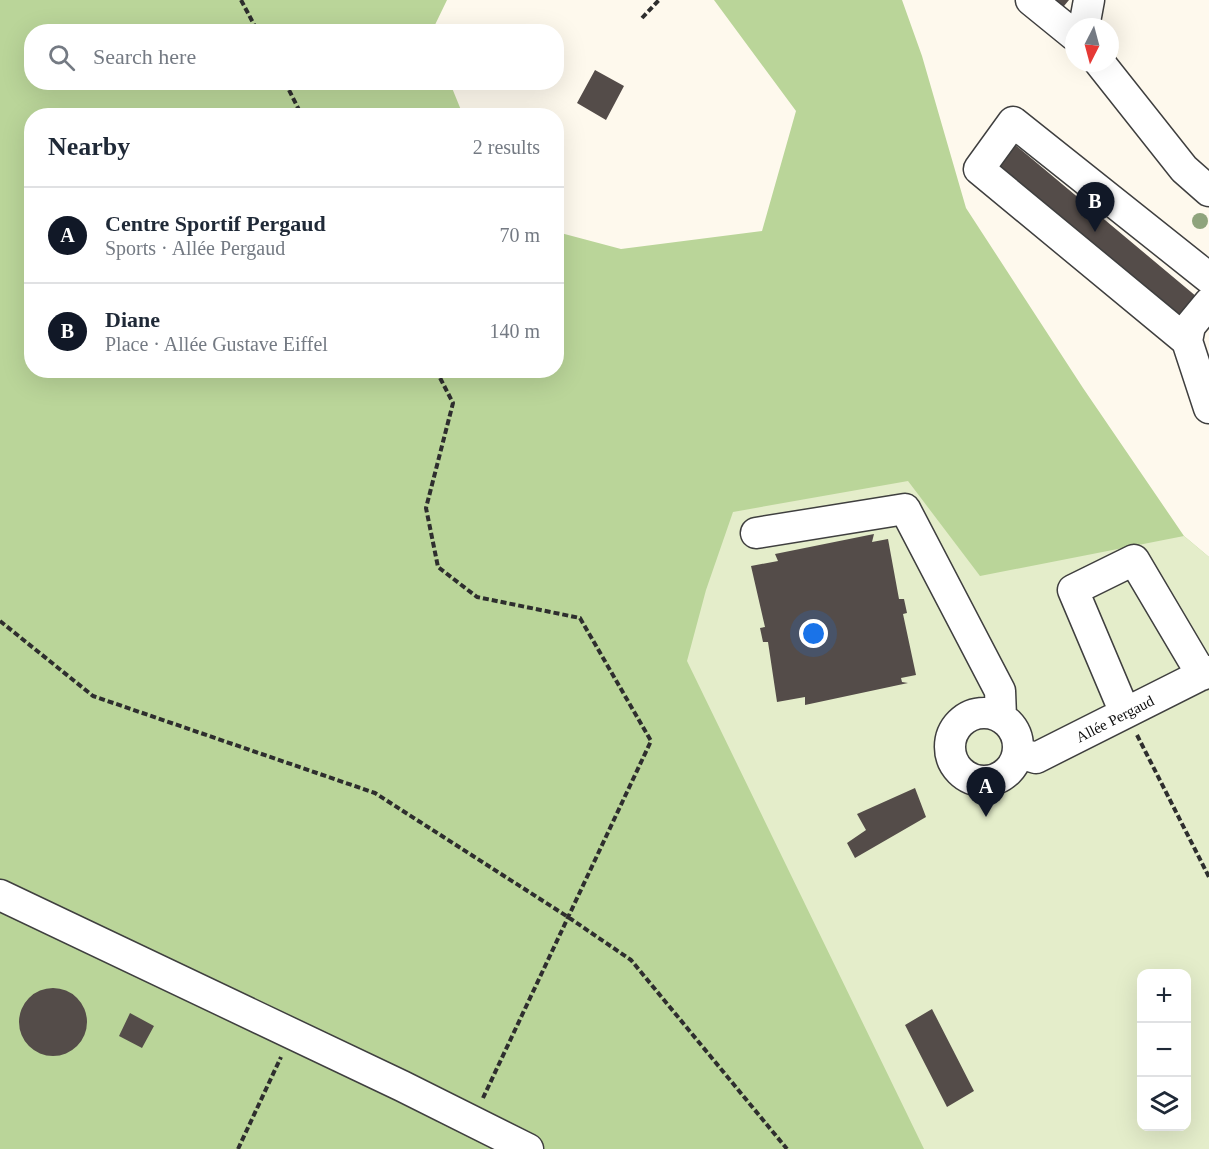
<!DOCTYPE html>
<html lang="en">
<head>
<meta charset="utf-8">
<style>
  :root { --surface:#fff; --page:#f6f6f7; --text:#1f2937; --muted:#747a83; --line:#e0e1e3; --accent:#111827 }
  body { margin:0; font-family:"Times New Roman",serif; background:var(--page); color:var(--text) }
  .controls { position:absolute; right:18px; bottom:18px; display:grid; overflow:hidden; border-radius:12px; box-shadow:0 6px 24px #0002 }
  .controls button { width:54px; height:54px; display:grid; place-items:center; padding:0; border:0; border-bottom:2px solid var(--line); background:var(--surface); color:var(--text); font:30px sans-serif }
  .compass { position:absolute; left:1065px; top:18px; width:54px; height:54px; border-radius:50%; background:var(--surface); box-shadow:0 6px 24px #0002; rotate:186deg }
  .you { position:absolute; left:814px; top:634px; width:21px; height:21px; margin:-15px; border:4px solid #fff; border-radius:50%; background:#1a73e8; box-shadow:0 0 0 9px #1a73e833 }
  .badge { display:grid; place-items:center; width:39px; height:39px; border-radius:50%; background:var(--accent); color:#fff; font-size:20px; font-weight:700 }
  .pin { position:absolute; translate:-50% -50px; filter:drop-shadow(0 2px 3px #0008) }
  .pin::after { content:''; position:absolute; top:32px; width:21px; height:18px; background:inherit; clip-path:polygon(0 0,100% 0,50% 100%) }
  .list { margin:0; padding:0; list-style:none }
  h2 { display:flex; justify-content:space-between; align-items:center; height:78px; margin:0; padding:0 24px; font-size:26px }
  h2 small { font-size:20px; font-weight:400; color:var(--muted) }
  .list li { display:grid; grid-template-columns:39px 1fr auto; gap:18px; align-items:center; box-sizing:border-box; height:96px; padding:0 24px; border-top:2px solid var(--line) }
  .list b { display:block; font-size:22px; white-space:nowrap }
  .list p { margin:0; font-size:20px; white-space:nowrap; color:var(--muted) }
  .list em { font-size:20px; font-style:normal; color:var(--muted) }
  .icon { flex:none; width:33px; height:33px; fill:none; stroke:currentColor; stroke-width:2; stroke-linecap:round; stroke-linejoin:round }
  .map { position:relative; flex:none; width:1209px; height:1149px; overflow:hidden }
  .search { position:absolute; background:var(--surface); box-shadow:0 6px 24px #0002; left:24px; top:24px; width:540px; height:66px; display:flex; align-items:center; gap:15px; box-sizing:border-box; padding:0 21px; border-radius:24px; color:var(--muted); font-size:22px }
  .panel { position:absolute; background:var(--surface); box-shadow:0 6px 24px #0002; left:24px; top:108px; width:540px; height:270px; border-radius:24px }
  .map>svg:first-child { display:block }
  .forest { fill:#bad599; fill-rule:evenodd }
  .pitch { fill:#e4edca; fill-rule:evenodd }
  .building { fill:#544c49 }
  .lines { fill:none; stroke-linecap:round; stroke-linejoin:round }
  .minor-casing { stroke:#3f3f3f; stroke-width:33 }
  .path { stroke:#2e2e2e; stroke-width:4; stroke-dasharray:6 3; stroke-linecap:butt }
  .minor { stroke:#fff; stroke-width:30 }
  .tree { fill:#8fa47d }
  .labels { text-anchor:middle; stroke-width:6; stroke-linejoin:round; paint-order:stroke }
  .street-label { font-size:15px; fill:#0c0c0c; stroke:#fff }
</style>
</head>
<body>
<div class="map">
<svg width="1209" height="1149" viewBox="0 0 1209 1149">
  <rect width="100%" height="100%" fill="#fef9ed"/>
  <path class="forest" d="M0 0H447L432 31 32 32V82L450 83 463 115 32 116V370H556L557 232 621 249 762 231 796 111 714 0H902L922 56 966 208 1083 388 1184 536 1209 557V1149H0ZM1142 974H1186V1126H1142Z"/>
  <path class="pitch" d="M908 481 980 576 1184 536 1209 557V1149H924L687 661 706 590 733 512ZM1142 974H1186V1126H1142Z"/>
  <path class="building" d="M1044 0H1069L1059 12Z
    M595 70 624 86 606 120 577 103Z
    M1013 143 1197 297 1177 320 994 167Z
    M874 534 872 542 888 539 899 599H904L907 613 903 614 916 675 901 678 902 682 908 683 805 705V697L777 702 768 642H763L760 628 765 627 751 566 778 561 775 554Z
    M915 788 926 817 855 858 847 843 866 830 857 814Z
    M19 1022a34 34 0 1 1 68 0a34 34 0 1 1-68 0Z
    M932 1009 974 1091 947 1107 905 1025Z
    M130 1013 154 1026 142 1048 119 1036Z"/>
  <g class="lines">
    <g class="minor-casing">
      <path id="minor" d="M1031 0 1074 35
        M1084 27 1089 0
        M1100 63 1184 169 1209 191
        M1209 303 1190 326 1187 341 1209 408
        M1187 341 979 169 1013 122 1209 278
        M756 533 905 509 1000 691 1001 717
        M950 747a34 34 0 1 1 68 0a34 34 0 1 1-68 0Z
        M1125 713 1073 590 1134 560 1202 675
        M1019 753 1036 758 1209 671
        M0 895 402 1086 528 1149"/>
    </g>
    <path class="path" d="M241 0 258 32
      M642 18 659 0
      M285 82 302 116
      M436 370 453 403 426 508 438 567 477 597 580 618 651 741 483 1098
      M0 621 93 696 375 793 568 917 631 960 787 1149
      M1137 735 1209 877
      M238 1149 281 1057"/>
    <use href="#minor" class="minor"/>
  </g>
  <circle class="tree" cx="1200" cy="221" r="8"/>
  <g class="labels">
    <g class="street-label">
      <text transform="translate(1115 719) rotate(-27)" y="5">Allée Pergaud</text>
    </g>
  </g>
</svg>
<div class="controls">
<button>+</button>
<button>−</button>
<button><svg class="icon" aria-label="layers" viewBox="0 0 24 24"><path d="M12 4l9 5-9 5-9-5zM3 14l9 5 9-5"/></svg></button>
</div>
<svg class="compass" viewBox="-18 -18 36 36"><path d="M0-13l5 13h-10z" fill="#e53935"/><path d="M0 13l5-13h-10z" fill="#747a83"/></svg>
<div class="you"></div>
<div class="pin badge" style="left:986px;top:817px">A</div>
<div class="pin badge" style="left:1095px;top:232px">B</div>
<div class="search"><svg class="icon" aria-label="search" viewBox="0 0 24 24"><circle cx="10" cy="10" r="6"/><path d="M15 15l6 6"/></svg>Search here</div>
<section class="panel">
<h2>Nearby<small>2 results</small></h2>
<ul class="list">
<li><span class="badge">A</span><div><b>Centre Sportif Pergaud</b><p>Sports · Allée Pergaud</p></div><em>70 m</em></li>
<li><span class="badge">B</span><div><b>Diane</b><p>Place · Allée Gustave Eiffel</p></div><em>140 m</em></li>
</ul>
</section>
</div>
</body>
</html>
